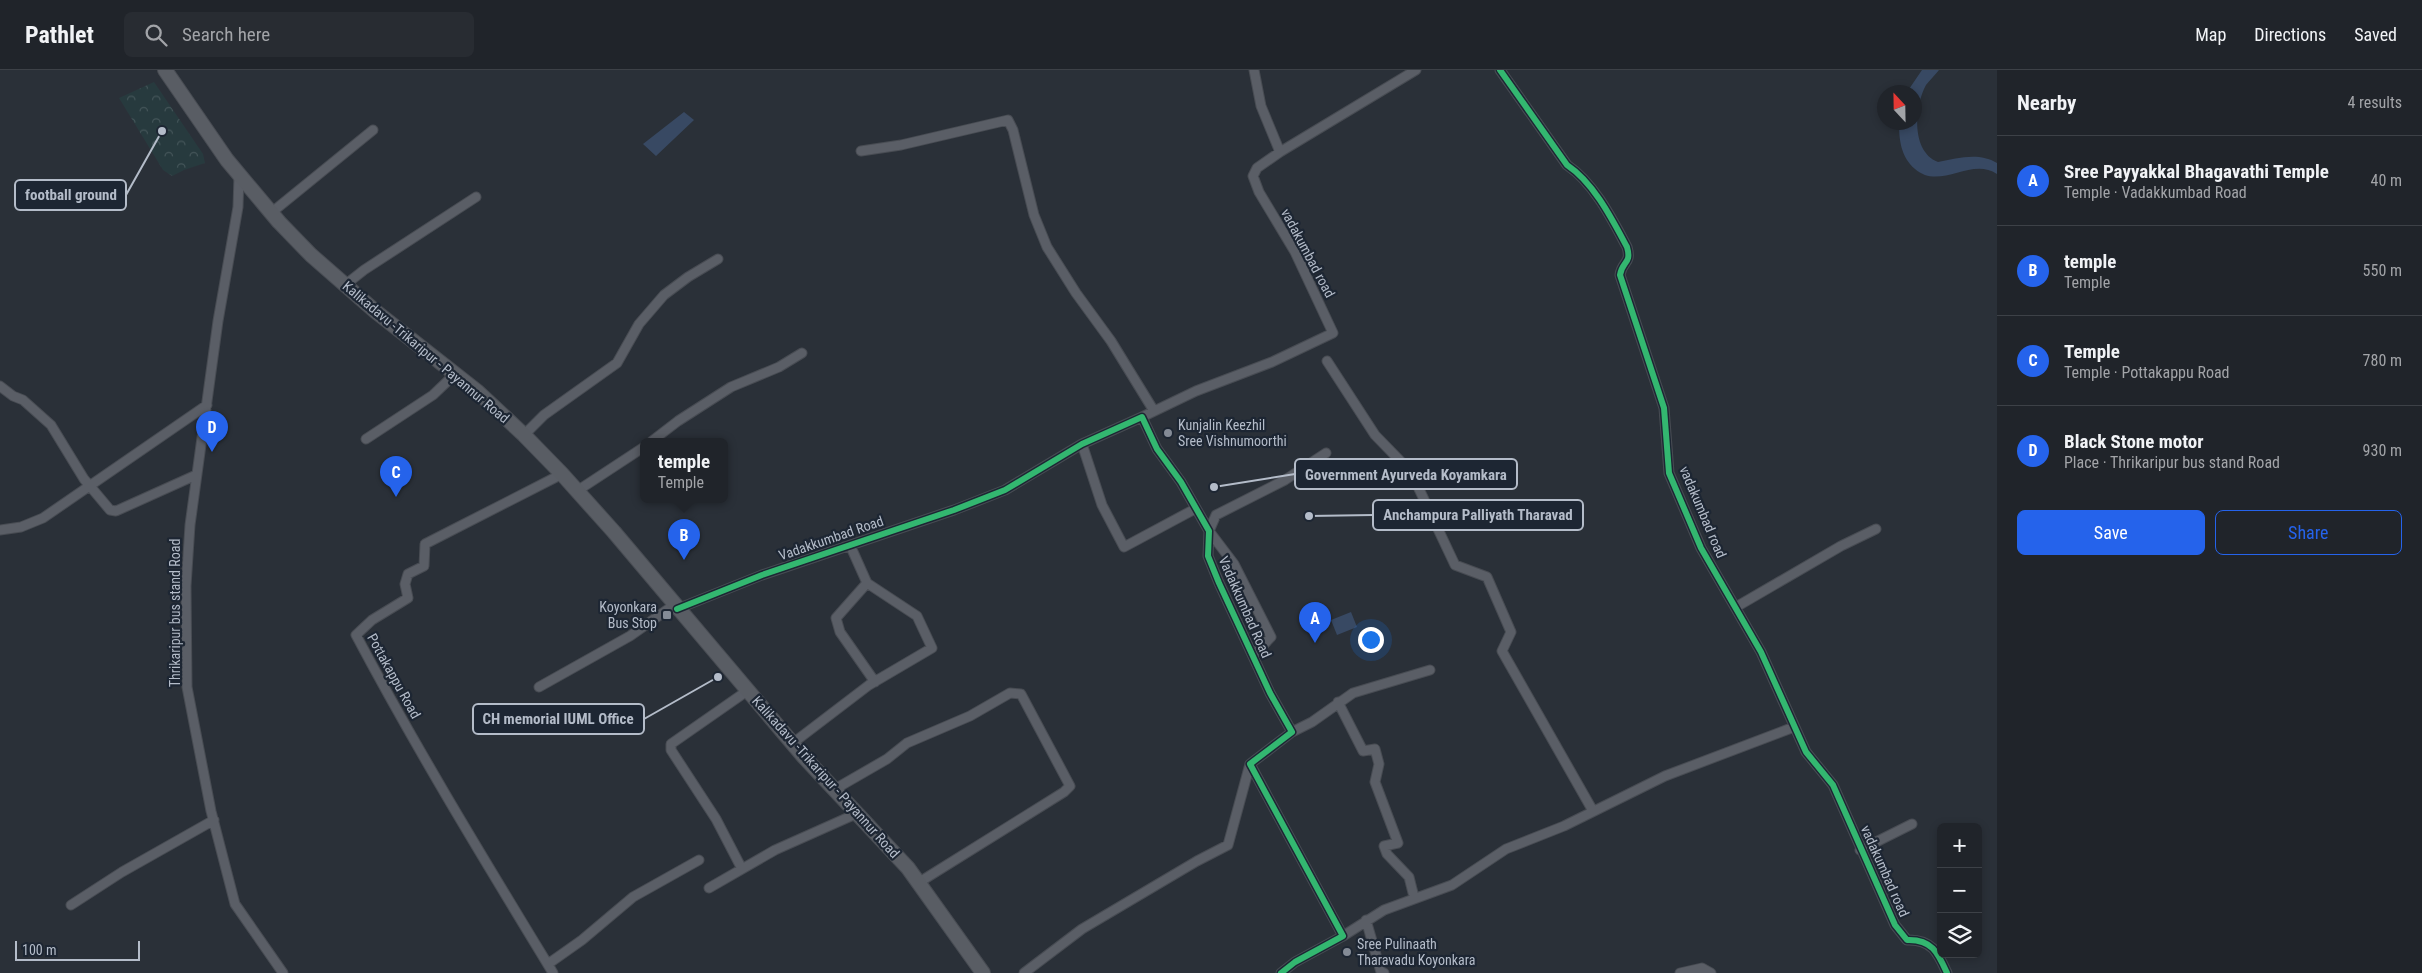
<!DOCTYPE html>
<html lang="en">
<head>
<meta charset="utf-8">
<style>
  :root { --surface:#20242a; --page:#282c32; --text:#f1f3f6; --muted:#a2a4a8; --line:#3d4147; --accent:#2563eb }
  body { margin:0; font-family:"Roboto Condensed",sans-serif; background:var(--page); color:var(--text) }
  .controls { position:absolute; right:15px; bottom:15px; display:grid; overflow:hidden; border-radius:8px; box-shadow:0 2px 8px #0003 }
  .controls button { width:45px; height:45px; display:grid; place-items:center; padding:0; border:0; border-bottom:1px solid var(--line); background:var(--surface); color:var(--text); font:25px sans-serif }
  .compass { position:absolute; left:1877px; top:15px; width:45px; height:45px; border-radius:50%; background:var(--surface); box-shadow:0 2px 8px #0003; rotate:338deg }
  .scale { position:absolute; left:15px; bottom:12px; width:125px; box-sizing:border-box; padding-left:5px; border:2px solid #b4bcc9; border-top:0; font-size:14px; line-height:18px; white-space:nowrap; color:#b4bcc9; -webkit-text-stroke:4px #1d2633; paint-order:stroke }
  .you { position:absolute; left:1370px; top:569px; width:18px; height:18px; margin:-12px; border:4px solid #fff; border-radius:50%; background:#1a73e8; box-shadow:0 0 0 8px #1a73e833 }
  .badge { display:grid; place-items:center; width:32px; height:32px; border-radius:50%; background:var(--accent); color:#fff; font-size:16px; font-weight:700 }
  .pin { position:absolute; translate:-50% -41px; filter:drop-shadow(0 1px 2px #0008) }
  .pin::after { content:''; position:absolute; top:26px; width:18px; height:15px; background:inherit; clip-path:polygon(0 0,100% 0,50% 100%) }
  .popup { position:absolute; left:640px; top:368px; width:88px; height:65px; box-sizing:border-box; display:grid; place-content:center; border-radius:8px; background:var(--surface); filter:drop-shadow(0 1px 4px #0005); font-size:16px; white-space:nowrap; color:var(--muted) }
  .popup b { font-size:19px; color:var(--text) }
  .popup::after { content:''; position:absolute; left:50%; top:100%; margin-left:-10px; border:10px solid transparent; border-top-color:var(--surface) }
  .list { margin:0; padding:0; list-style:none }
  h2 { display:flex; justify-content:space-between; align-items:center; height:65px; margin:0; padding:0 20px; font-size:21px }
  h2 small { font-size:16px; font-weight:400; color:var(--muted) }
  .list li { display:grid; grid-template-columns:32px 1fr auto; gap:15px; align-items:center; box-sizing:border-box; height:90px; padding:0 20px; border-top:1px solid var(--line) }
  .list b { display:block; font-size:19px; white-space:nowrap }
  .list p { margin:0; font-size:16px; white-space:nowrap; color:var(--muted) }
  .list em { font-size:16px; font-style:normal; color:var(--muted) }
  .actions { display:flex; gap:10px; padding:15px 20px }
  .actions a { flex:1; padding:11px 0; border:1px solid var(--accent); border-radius:8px; text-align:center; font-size:18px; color:var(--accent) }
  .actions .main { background:var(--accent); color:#fff }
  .icon { flex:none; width:28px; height:28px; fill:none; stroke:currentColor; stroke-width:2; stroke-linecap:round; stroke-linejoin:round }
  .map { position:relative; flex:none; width:1997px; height:903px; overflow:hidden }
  header { display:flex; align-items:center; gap:30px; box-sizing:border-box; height:70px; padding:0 25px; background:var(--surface); border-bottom:1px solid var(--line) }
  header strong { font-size:24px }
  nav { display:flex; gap:28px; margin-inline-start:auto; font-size:18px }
  .search { width:350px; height:45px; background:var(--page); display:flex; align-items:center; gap:12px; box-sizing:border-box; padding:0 18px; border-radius:8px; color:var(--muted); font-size:19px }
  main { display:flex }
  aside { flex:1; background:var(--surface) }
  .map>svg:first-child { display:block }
  .forest { fill:url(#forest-crowns) }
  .water { fill:#384963 }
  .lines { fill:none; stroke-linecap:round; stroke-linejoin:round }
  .minor-casing { stroke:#484c53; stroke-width:11 }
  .secondary-casing { stroke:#484c53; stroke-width:16 }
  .minor { stroke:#5a5e66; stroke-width:9 }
  .secondary { stroke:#595d64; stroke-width:14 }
  .cycleway-casing { stroke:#1d2633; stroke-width:9 }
  .cycleway { stroke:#33b770; stroke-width:6 }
  .poi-dot { fill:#848b96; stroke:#1d2633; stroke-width:2 }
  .labels { text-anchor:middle; stroke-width:4.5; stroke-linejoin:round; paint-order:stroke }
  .street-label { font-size:14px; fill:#b4bcc9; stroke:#1d2633 }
  .poi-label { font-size:14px; fill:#b4bcc9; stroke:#1d2633; text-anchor:start }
  .leader { fill:none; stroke:#b4bcc9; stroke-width:2 }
  .callout-dot { fill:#b4bcc9; stroke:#1d2633; stroke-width:2 }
  .callout { fill:#1d2633; stroke:#b4bcc9; stroke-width:2 }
  .callout-label { font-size:15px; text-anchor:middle; font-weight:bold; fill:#b4bcc9 }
</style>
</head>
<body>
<header>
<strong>Pathlet</strong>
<div class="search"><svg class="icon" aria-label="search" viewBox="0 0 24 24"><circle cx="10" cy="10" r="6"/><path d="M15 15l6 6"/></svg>Search here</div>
<nav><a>Map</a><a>Directions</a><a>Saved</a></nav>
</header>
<main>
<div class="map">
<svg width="1997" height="903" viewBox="0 0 1997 903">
  <defs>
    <pattern id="forest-crowns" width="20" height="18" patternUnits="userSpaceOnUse" patternTransform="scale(1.25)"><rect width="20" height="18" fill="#273a3e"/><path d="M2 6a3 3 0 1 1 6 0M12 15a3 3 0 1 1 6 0" fill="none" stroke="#445559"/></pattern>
  </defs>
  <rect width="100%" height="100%" fill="#2a3038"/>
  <path class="forest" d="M154 12 203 84 205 93 184 100 172 106 163 100 119 28Z"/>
  <path class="water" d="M1939 0C1935 5 1930 10 1926 15 1914 37 1911 82 1938 92 1958 88 1979 82 1997 93V104C1971 86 1940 121 1915 99 1901 87 1899 70 1899 53L1914 52V22H1907L1922 0Z
    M684 42 694 50 656 86 643 74Z
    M1351 542 1357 557 1337 565 1331 550Z"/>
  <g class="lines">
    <g class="minor-casing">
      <path id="minor" d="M1254 0 1261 36 1280 82
        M1500 0 1567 95C1594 113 1612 149 1627 177 1632 194 1622 191 1620 205L1664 338 1669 403 1701 478 1761 582 1806 682 1833 715 1895 855 1907 870C1932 869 1938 883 1947 903
        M861 81 901 75 1008 50 1013 60 1034 145 1047 177 1076 223 1111 271 1154 341
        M239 106 238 137 218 251 190 455 186 516 187 617 211 741 235 834 283 903
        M271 143 373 60
        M345 215 364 200 476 127
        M1327 291 1375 365 1411 402 1455 495 1487 507 1511 562 1502 581 1593 741
        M0 316 13 326 23 330 51 355 84 409 110 440 116 441 196 405
        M1142 347 1196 321 1272 292 1333 263 1295 182 1259 122 1253 106 1257 98 1280 82 1416 0
        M524 365 544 345 617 293 639 254 664 225 688 207 718 189
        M366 369 433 325 455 304
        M652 371 678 351 731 317 779 297 802 283
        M1082 374 1102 435 1124 477 1195 439
        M577 421 644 377
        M0 460 21 457 43 448 207 335
        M850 475 867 513 836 548 840 562 875 612
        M1736 537 1841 476 1876 459
        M677 539 762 505 954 440 1005 420 1082 374 1142 347 1157 379 1181 412 1209 461 1208 486 1219 513 1270 623 1292 662 1250 694 1343 866 1295 892 1281 903
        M1254 585 1271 567 1234 494 1209 461 1216 445 1285 410 1326 383
        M539 617 630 566 674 535
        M1338 632 1363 681 1375 679 1379 694 1375 712 1398 773 1384 776 1387 784 1409 807 1413 823
        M1292 662 1312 652 1353 623 1430 600
        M793 673 869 615 932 578 917 546 867 513
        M835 719 887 689 907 673 970 646 1010 623 1021 624 1070 716 1064 722 918 813
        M1860 780 1912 754
        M742 799 716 749 671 680V674L747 621
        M709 818 775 780 858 743
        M71 835 122 802 214 750
        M1366 850 1381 902 1384 903
        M1343 866 1384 840 1452 815 1506 779 1564 756 1665 706 1794 657
        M548 894 582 870 633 827 699 790
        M553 903C485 791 417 680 356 565L372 550 408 528 405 514 408 504 424 496 425 474 562 404
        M1024 903 1082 859 1197 791 1228 775 1250 694
        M1680 903 1702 898 1711 903"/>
    </g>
    <g class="secondary-casing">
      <path id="secondary" d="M165 0 227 90 279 152 311 185 375 241 478 322 524 365 562 404 614 462 804 687 908 798 983 903"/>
    </g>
    <use href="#minor" class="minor"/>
    <use href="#secondary" class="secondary"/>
    <g class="cycleway-casing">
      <path id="cycleway" d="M1500 0 1567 95C1594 113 1612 149 1627 177 1632 194 1622 191 1620 205L1664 338 1669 403 1701 478 1761 582 1806 682 1833 715 1895 855 1907 870C1932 869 1938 883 1947 903
        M677 539 762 505 954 440 1005 420 1082 374 1142 347 1157 379 1181 412 1209 461 1208 486 1219 513 1270 623 1292 662 1250 694 1343 866 1295 892 1281 903"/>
    </g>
    <use href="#cycleway" class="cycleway"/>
  </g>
  <g class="poi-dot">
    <circle cx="1168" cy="363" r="5"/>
    <rect x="662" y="540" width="10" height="10" rx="2.5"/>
    <circle cx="1347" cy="882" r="5"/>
  </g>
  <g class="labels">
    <g class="street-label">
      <text transform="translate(1308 183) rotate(62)" y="5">vadakumbad road</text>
      <text transform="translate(426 282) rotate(40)" y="5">Kalikadavu -Trikaripur - Payannur Road</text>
      <text transform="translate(1703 442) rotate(67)" y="5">vadakumbad road</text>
      <text transform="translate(831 468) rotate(-19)" y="5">Vadakkumbad Road</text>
      <text transform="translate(1245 537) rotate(66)" y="5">Vadakkumbad Road</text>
      <text transform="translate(175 543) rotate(-90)" y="5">Thrikaripur bus stand Road</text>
      <text transform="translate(394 606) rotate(61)" y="5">Pottakappu Road</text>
      <text transform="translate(826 707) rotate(48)" y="5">Kalikadavu -Trikaripur - Payannur Road</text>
      <text transform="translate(1885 801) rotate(66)" y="5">vadakumbad road</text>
    </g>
    <g class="poi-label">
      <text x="1178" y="360">Kunjalin Keezhil<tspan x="1178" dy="16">Sree Vishnumoorthi</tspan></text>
      <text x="657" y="542" text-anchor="end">Koyonkara<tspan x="657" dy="16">Bus Stop</tspan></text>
      <text x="1357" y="879">Sree Pulinaath<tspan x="1357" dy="16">Tharavadu Koyonkara</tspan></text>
    </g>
  </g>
  <path class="leader" d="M162 61L126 125M1214 417L1295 404M1309 446L1373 445M718 607L644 649"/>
  <g class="callout-dot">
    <circle cx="162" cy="61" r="5"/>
    <circle cx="1214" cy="417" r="5"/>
    <circle cx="1309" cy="446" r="5"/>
    <circle cx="718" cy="607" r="5"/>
  </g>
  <g class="callout">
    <rect x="15" y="110" width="111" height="30" rx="5"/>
    <rect x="1295" y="389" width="222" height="30" rx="5"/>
    <rect x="1373" y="430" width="210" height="30" rx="5"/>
    <rect x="473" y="634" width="171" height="30" rx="5"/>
  </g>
  <g class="callout-label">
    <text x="71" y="130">football ground</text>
    <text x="1406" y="410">Government Ayurveda Koyamkara</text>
    <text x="1478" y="450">Anchampura Palliyath Tharavad</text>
    <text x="558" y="654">CH memorial IUML Office</text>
  </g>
</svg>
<div class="controls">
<button>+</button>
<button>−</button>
<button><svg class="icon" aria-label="layers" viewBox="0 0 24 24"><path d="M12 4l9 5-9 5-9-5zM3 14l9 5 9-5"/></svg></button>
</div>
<svg class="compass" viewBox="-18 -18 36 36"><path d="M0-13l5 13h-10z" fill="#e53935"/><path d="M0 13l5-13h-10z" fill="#a2a4a8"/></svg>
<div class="scale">100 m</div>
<div class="you"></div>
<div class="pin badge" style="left:1315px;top:573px">A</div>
<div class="pin badge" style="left:684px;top:490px">B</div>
<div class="popup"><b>temple</b>Temple</div>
<div class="pin badge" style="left:396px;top:427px">C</div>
<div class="pin badge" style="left:212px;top:382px">D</div>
</div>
<aside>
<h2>Nearby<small>4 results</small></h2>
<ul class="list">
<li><span class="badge">A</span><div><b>Sree Payyakkal Bhagavathi Temple</b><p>Temple · Vadakkumbad Road</p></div><em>40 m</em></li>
<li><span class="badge">B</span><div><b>temple</b><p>Temple</p></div><em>550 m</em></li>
<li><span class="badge">C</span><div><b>Temple</b><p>Temple · Pottakappu Road</p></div><em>780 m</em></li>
<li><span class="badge">D</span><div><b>Black Stone motor</b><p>Place · Thrikaripur bus stand Road</p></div><em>930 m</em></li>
</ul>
<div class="actions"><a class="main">Save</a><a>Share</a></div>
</aside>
</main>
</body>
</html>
